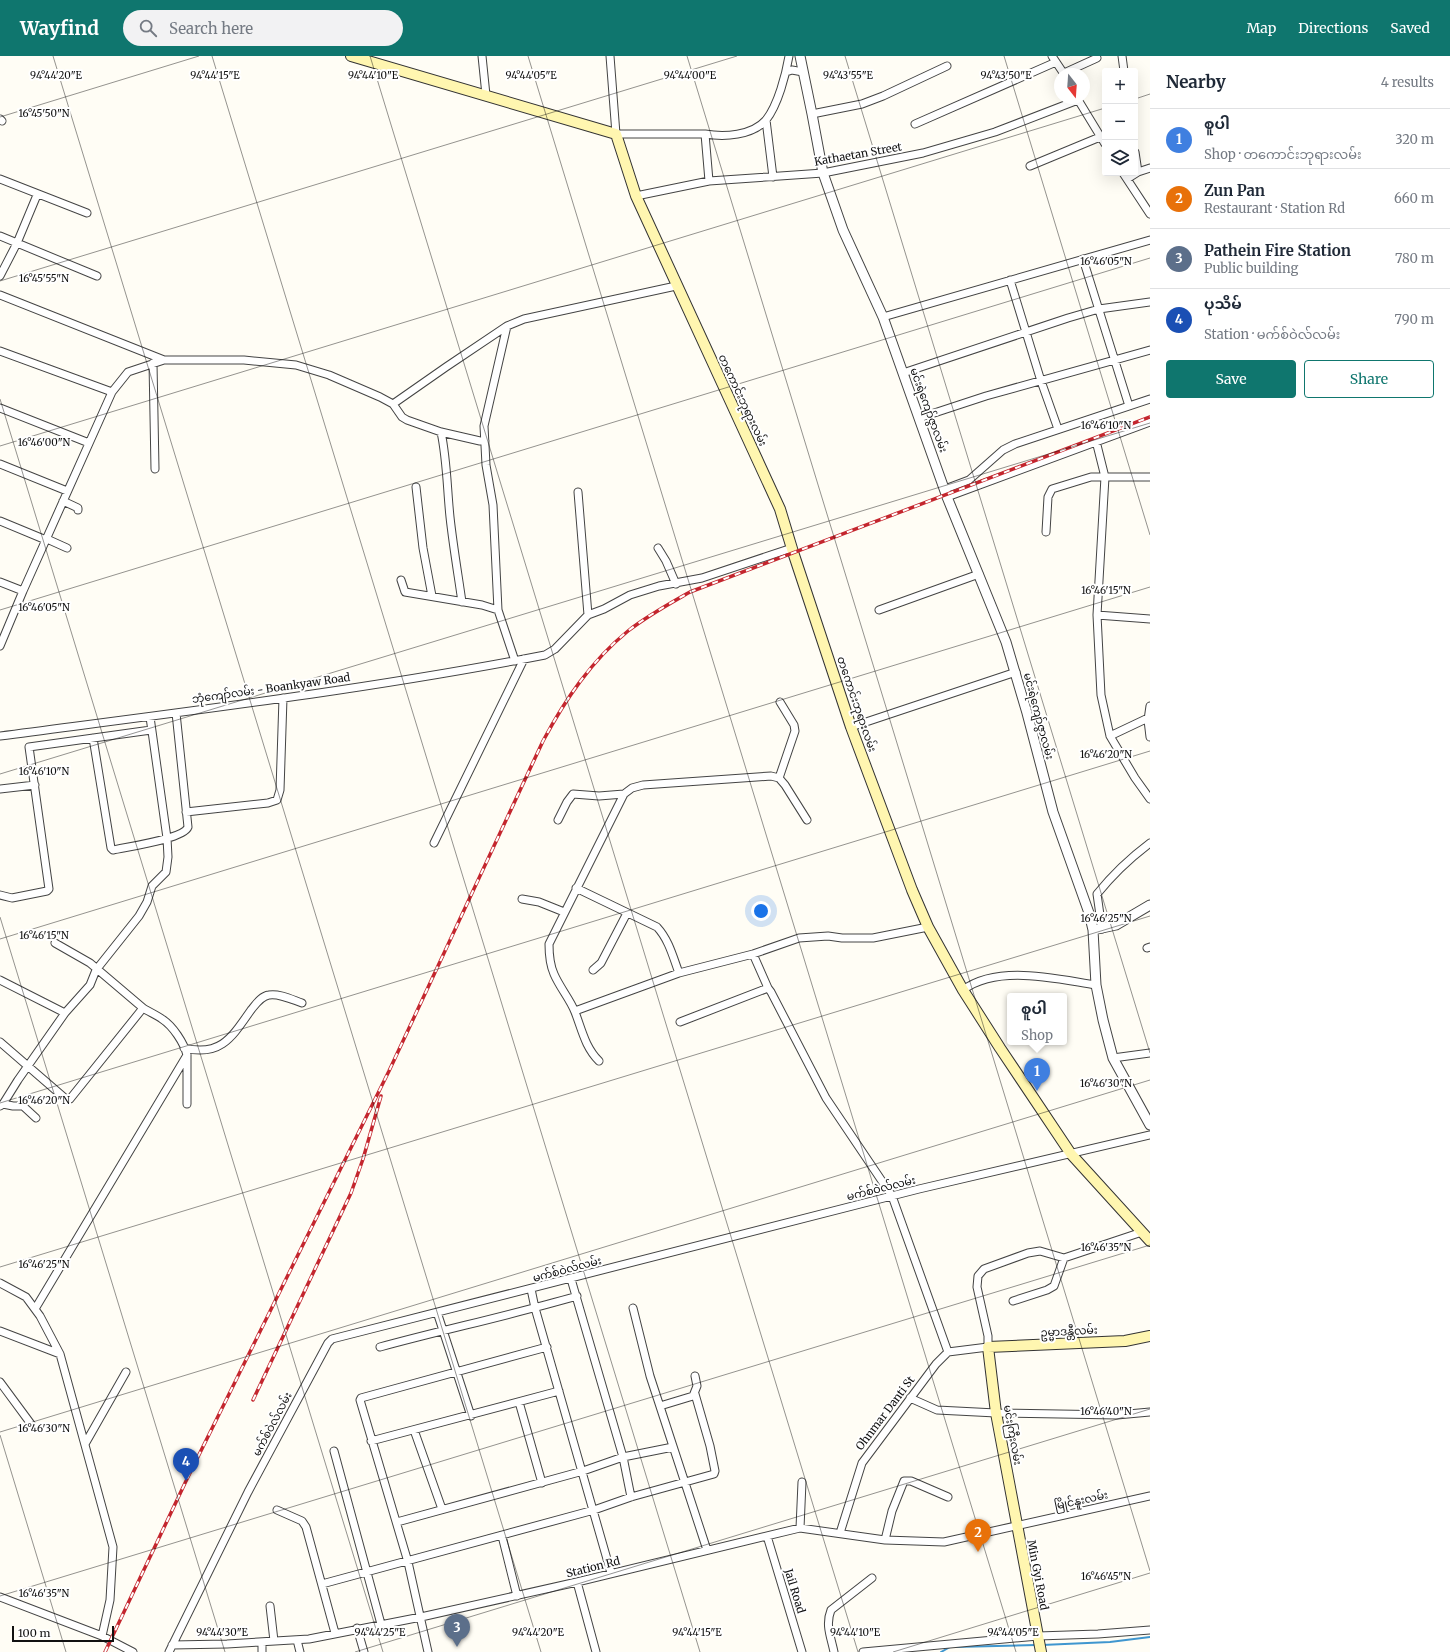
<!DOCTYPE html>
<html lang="en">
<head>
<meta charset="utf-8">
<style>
  :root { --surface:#fff; --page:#f2f2f3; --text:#1f2937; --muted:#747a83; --line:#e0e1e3; --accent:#0f766e }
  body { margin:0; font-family:Merriweather,"Noto Sans Myanmar",serif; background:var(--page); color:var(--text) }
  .controls { position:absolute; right:12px; top:12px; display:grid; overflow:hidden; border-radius:4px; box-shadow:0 4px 16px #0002 }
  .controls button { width:36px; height:36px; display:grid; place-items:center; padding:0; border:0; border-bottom:1px solid var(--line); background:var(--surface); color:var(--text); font:20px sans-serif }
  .compass { position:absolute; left:1054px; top:12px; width:36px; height:36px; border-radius:50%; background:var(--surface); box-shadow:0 4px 16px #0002; rotate:163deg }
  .scale { position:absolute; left:12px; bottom:10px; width:102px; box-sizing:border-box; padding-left:4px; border:2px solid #111; border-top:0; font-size:11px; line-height:14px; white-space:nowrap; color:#111; -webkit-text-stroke:3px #fff; paint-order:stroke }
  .you { position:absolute; left:761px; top:855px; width:14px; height:14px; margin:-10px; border:3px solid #fff; border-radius:50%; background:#1a73e8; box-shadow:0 0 0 6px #1a73e833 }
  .badge { display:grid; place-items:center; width:26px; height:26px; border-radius:50%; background:var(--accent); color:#fff; font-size:13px; font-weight:700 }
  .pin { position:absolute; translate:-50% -33px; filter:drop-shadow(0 1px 2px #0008) }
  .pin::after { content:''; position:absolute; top:21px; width:14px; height:12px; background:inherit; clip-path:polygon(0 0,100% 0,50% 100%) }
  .popup { position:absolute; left:1007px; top:937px; width:60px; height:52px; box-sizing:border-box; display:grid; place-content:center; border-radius:4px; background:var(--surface); filter:drop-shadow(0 1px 3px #0005); font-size:13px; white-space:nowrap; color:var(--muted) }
  .popup b { font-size:15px; color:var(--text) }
  .popup::after { content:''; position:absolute; left:50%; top:100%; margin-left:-8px; border:8px solid transparent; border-top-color:var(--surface) }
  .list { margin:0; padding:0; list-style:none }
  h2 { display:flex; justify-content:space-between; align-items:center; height:52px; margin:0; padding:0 16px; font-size:17px }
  h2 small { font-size:13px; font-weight:400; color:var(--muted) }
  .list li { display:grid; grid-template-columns:26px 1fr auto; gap:12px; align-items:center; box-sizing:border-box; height:60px; padding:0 16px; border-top:1px solid var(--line) }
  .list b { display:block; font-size:15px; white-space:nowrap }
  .list p { margin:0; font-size:13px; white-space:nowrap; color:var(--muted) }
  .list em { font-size:13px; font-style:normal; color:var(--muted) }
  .actions { display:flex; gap:8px; padding:12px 16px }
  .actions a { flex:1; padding:9px 0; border:1px solid var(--accent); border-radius:4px; text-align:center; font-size:14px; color:var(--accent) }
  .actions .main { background:var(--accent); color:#fff }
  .icon { flex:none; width:22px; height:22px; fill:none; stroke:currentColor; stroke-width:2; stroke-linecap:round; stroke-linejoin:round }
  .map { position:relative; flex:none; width:1150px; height:1596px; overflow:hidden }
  header { display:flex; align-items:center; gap:24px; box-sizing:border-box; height:56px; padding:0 20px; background:var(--accent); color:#fff }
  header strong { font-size:19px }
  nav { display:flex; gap:22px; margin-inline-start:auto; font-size:14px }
  .search { width:280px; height:36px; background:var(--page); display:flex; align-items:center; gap:10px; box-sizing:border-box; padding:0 14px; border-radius:22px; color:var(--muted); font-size:15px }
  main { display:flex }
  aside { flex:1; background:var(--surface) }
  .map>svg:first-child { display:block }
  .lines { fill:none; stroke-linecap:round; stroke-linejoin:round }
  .stream { stroke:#3f96cf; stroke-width:2 }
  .minor-casing { stroke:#444; stroke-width:9 }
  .tertiary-casing { stroke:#444; stroke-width:11 }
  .secondary-casing { stroke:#333; stroke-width:12 }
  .minor { stroke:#fff; stroke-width:7 }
  .tertiary { stroke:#fff; stroke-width:9 }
  .secondary { stroke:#fff6b0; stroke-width:10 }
  .rail-casing { stroke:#c4262e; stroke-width:3.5 }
  .rail { stroke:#fff; stroke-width:2; stroke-dasharray:6; stroke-linecap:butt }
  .ticks { fill:none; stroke:#111; stroke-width:1; stroke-opacity:0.45 }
  .labels { text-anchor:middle; stroke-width:4; stroke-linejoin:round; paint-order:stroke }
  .street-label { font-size:11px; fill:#111; stroke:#fff }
  .ticks-label { font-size:10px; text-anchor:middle; fill:#111; stroke:#fff; stroke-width:4; stroke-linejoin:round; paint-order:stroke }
</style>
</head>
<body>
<header>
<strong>Wayfind</strong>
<div class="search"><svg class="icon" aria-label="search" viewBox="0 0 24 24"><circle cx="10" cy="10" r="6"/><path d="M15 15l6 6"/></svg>Search here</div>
<nav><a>Map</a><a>Directions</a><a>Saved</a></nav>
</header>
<main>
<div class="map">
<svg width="1150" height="1596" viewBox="0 0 1150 1596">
  <rect width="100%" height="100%" fill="#fffdf5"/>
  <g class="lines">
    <path class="stream" d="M1042 1589 1110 1586 1150 1581
      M954 1591 1036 1589
      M941 1596 950 1591"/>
    <g class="minor-casing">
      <path id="minor" d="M482 0 486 39
        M610 0 616 78H705C724 81 752 80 766 64 778 49 786 18 789 0
        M1052 0 1064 18
        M1122 0 1124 15
        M786 16 792 14 803 16
        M1064 17 1097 2
        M1077 42 1105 88
        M812 58 862 48 883 40 947 10
        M0 63 2 65
        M766 64 773 121
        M915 68 1056 6
        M705 78 709 125
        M1135 96 1138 116
        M1030 110 1100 81
        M1123 117 1150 158
        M0 123 87 157
        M1127 123 1138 116 1150 112
        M636 140 709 125 823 117 923 97 995 76 1078 44
        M0 180 97 220
        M1083 203 1129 350
        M0 220 17 187 37 139
        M1010 224 1041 325 1058 373
        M0 239 164 304
        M883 261 1150 184
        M507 270 484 370 486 409 493 449 498 554 515 605
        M0 295 112 336
        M153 307 155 413
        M903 317 1068 262 1099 253 1150 246
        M393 348 446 311 507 270 524 263 676 230
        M0 352 89 387
        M919 362 986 340 1150 294
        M441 376C447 404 447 432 450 461 453 489 458 518 462 546
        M1096 385 1105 421 1097 559 1101 639 1110 680 1135 722 1150 743
        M0 408 67 435
        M416 431 423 492 432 540
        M945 433 969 424 1003 394 1015 388 1150 343
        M578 436 588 559
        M947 441 1150 366
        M63 445 78 452V454
        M0 465 46 484
        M1046 476 1048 441 1052 433 1091 421H1150
        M47 483 67 492
        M658 492 666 505 676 528
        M401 524 405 536 482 549 498 554
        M0 526 23 535
        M879 554 979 518
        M1097 559 1150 563
        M0 590 23 535 112 336 128 316 164 304H244L296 309 329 319 380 341 393 348 402 361 407 364 441 376 480 385H485
        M1150 650 1148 664 1150 681
        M851 671 1016 616
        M0 680C182 656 365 634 545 599L555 593 588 559 604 553 630 539 659 530 702 522 792 492
        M1110 680 1148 662
        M93 682 111 792 113 794C126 791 184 783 188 771L176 657
        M779 722 795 675 794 669 780 646
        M0 733 35 729
        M186 756 268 747 277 744 280 734 283 642
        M558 764 567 746 573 738 599 740 624 738
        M434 787 524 603
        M576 832 657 871C669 884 673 901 679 917
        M0 839 12 842 47 835 49 833 29 691 151 674
        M522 843 539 846 564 856
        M1102 873 1097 838C1113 818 1130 802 1150 787
        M55 887 90 907 143 952
        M1147 892 1150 891
        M753 898 768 932
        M593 914 601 907 627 857
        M0 924 65 957
        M963 934C998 908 1056 923 1096 929
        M575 955 679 917 753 898 799 882 828 880 842 882H873L928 871
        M680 966 768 932 771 936 826 1042 892 1140 948 1296
        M0 986 67 1044 70 1043 143 952C149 956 157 959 162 963 173 970 184 987 187 999V1048
        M184 992C221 1001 232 981 251 954 256 948 261 940 269 939 279 937 293 944 302 947
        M1113 1002 1150 997
        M599 1005C585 991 582 974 575 956 570 943 560 932 554 918 550 909 549 899 549 888L624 738 632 732 643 729 771 720 779 722 785 729 807 764
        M3 1048 13 1050H23L36 1062
        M0 1050 3 1048 18 1024 65 957 90 929 96 914 139 860 147 846 152 830 166 816 168 801 167 782 150 661
        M571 1223 623 1401 631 1441
        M0 1227 26 1241 40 1260 60 1298 113 1491 110 1544 102 1580
        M531 1233 535 1252 611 1517
        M1013 1245 1047 1234 1054 1230 1064 1202
        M633 1252 650 1320 707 1494
        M35 1253 187 999
        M437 1256 471 1360
        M0 1275 60 1298
        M380 1291C446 1273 512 1259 577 1240
        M0 1326 31 1368
        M910 1342 937 1354 996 1357 1117 1359 1150 1356
        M519 1346 542 1427
        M660 1350 693 1340 697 1330 695 1320
        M414 1374 442 1453
        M371 1385 559 1335
        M85 1388 126 1316
        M334 1395 381 1568
        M277 1454 302 1465 306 1471 335 1577
        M397 1466 583 1415 623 1401 673 1391
        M800 1472 802 1426
        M840 1477 862 1407 936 1308 948 1296 988 1291V1280L977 1231 978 1220 984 1213 1028 1197 1040 1195 1064 1202 1142 1176
        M502 1480 517 1540
        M767 1480 802 1596
        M885 1484 892 1455 904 1425H911L948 1441
        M577 1526 596 1596
        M322 1528 594 1454 631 1441 714 1418 715 1415 710 1390 695 1338
        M0 1541 102 1580 133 1596
        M270 1550 274 1585
        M357 1572 364 1596
        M297 1584 300 1596
        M172 1589 227 1588 309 1583 421 1561 577 1526 800 1472 885 1484 944 1486 1150 1440
        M169 1596 248 1436 328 1287 332 1283 919 1133 1150 1079
        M262 1596V1586
        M428 1596 408 1506 360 1344 361 1342 547 1291
        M834 1596C831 1581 825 1569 831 1554L872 1522
        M863 1596 1038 1580 1098 1578 1150 1574"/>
    </g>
    <g class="tertiary-casing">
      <path id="tertiary" d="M800 0 812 58 823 117 843 174 883 261 947 441 1006 586 1027 657 1053 756 1089 857 1093 874 1096 929 1103 964 1113 1002 1150 1069
        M1093 874 1116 869 1150 849"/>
    </g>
    <g class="secondary-casing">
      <path id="secondary" d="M351 0 616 78 636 140 780 453 793 496 851 671 912 834 928 871 963 934 1000 992 1071 1098 1150 1185
        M1041 1596 996 1357 988 1291 1125 1285 1150 1280"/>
    </g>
    <use href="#minor" class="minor"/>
    <use href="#tertiary" class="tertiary"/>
    <use href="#secondary" class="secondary"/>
    <g class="rail-casing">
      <path id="rail" d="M253 1344 351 1137 363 1103 381 1040
        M105 1596 186 1425 389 1015 543 685C565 644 591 605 628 575 647 560 669 548 690 536L1150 361"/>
    </g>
    <use href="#rail" class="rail"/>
  </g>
  <path class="ticks" d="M53 0 541 1596M212 0 700 1596M370 0 858 1596M528 0 1016 1596M687 0 1150 1515M845 0 1150 997M1004 0 1150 479M1135 43 1150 38M0 61 199 0M0 225 737 0M0 343 383 1596M0 390 1105 52M0 554 1150 202M0 718 1150 367M0 861 225 1596M0 883 1150 531M0 1047 1150 695M0 1211 1150 860M0 1376 1150 1024M0 1379 66 1596M0 1540 1150 1189M355 1596 1150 1353M893 1596 1150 1517"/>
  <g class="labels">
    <g class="street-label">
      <text transform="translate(858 98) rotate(-10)" y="4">Kathaetan Street</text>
      <text transform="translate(743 344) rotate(65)" y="4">တကောင်းဘုရားလမ်း</text>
      <text transform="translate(929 354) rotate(70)" y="4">မင်းရဲကျော်ဇွာလမ်း</text>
      <text transform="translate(271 632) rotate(-8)" y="4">ဘုံကျော်လမ်း - Boankyaw Road</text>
      <text transform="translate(857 648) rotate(71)" y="4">တကောင်းဘုရားလမ်း</text>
      <text transform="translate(1039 660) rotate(75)" y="4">မင်းရဲကျော်ဇွာလမ်း</text>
      <text transform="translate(881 1132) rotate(-14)" y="4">မက်စ်ဝဲလ်လမ်း</text>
      <text transform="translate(567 1213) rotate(-15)" y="4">မက်စ်ဝဲလ်လမ်း</text>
      <text transform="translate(1069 1275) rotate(-3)" y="4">ဥမ္မာဒန္တီလမ်း</text>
      <text transform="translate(885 1357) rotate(-53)" y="4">Ohnmar Danti St</text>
      <text transform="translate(272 1368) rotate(-62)" y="4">မက်စ်ဝဲလ်လမ်း</text>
      <text transform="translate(1013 1379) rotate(80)" y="4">မင်းကြီးလမ်း</text>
      <text transform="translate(1081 1444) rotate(-12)" y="4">မြိုင်နူးလမ်း</text>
      <text transform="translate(593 1511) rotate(-14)" y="4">Station Rd</text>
      <text transform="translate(1038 1519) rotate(79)" y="4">Min Gyi Road</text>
      <text transform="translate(795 1535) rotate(73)" y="4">Jail Road</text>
    </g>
  </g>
  <g class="ticks-label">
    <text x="56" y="23">94°44'20"E</text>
    <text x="215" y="23">94°44'15"E</text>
    <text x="373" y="23">94°44'10"E</text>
    <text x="531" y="23">94°44'05"E</text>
    <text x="690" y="23">94°44'00"E</text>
    <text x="848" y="23">94°43'55"E</text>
    <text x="1006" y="23">94°43'50"E</text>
    <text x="44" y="61">16°45'50"N</text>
    <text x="1106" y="209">16°46'05"N</text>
    <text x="44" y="226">16°45'55"N</text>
    <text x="1106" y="373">16°46'10"N</text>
    <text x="44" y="390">16°46'00"N</text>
    <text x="1106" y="538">16°46'15"N</text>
    <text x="44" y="555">16°46'05"N</text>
    <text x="1106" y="702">16°46'20"N</text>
    <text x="44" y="719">16°46'10"N</text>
    <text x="1106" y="866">16°46'25"N</text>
    <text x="44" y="883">16°46'15"N</text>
    <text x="1106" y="1031">16°46'30"N</text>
    <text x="44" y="1048">16°46'20"N</text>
    <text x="1106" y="1195">16°46'35"N</text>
    <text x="44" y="1212">16°46'25"N</text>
    <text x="1106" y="1359">16°46'40"N</text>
    <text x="44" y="1376">16°46'30"N</text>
    <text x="1106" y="1524">16°46'45"N</text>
    <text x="44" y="1541">16°46'35"N</text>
    <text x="222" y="1580">94°44'30"E</text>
    <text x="380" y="1580">94°44'25"E</text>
    <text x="538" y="1580">94°44'20"E</text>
    <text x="697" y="1580">94°44'15"E</text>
    <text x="855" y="1580">94°44'10"E</text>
    <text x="1013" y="1580">94°44'05"E</text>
  </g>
</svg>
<div class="controls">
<button>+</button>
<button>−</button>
<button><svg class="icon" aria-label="layers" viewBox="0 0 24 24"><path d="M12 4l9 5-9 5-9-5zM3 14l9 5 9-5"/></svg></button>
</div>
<svg class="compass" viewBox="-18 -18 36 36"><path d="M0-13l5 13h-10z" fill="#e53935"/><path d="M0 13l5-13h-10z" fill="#747a83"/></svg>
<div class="scale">100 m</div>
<div class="you"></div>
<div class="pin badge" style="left:1037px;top:1035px;background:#3f7fe0">1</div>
<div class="popup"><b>စူပါ</b>Shop</div>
<div class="pin badge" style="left:978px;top:1496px;background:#e8710a">2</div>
<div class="pin badge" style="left:457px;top:1591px;background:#5c6f8a">3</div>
<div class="pin badge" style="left:186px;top:1425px;background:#1a4fb4">4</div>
</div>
<aside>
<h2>Nearby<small>4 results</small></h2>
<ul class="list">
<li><span class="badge" style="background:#3f7fe0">1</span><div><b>စူပါ</b><p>Shop · တကောင်းဘုရားလမ်း</p></div><em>320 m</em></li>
<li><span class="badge" style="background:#e8710a">2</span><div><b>Zun Pan</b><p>Restaurant · Station Rd</p></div><em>660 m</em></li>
<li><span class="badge" style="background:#5c6f8a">3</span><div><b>Pathein Fire Station</b><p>Public building</p></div><em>780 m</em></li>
<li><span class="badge" style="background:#1a4fb4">4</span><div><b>ပုသိမ်</b><p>Station · မက်စ်ဝဲလ်လမ်း</p></div><em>790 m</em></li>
</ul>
<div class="actions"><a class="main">Save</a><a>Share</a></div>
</aside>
</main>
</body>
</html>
